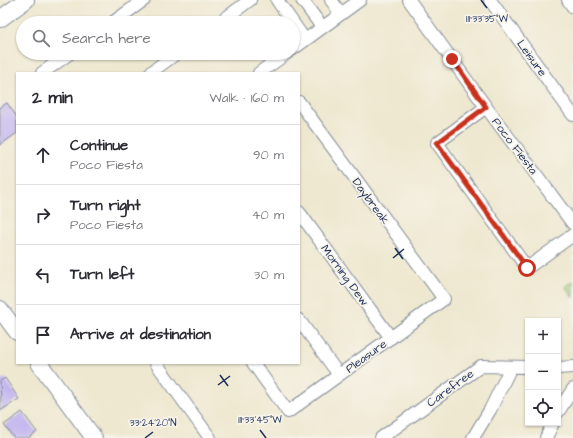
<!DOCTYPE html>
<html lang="en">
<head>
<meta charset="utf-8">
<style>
  :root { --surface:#fff; --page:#f2f2f3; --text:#2b2b33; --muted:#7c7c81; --line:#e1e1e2 }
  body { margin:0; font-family:"Architects Daughter",sans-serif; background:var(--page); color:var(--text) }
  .controls { position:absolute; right:12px; bottom:12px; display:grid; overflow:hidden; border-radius:0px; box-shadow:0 1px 3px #0004 }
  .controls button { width:36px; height:36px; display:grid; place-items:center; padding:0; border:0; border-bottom:1px solid var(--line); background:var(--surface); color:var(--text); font:20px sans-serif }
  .stop { position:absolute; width:12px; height:12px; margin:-9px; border:3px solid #c8321e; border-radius:50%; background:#fff }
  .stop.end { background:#c8321e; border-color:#fff; box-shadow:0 1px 4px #0008 }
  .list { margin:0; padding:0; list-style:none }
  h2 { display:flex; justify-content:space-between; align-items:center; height:52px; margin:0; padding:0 16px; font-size:17px }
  h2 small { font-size:13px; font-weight:400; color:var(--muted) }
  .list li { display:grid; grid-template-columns:26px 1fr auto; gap:12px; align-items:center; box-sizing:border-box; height:60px; padding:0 16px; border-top:1px solid var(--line) }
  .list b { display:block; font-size:15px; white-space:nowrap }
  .list p { margin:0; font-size:13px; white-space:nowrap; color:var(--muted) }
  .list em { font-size:13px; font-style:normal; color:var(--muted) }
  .icon { flex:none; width:22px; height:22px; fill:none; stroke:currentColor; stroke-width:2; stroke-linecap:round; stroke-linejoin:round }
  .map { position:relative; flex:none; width:573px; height:438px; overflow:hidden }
  .search { position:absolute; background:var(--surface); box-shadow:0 1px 3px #0004; left:16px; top:16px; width:284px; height:44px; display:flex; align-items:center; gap:10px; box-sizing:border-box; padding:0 14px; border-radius:22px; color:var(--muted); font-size:15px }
  .panel { position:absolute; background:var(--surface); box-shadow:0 1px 3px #0004; left:16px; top:72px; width:284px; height:292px; border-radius:0px }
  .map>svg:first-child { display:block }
  .green { fill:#a5d481; stroke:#608270 }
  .building { fill:#c2b5f0 }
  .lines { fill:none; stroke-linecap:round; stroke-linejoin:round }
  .minor-casing { stroke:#848c97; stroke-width:14 }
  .major-casing { stroke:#848c97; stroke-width:18 }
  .minor { stroke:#fff; stroke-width:12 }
  .major { stroke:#fff; stroke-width:16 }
  .route { stroke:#c8321e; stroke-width:5 }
  .ticks { fill:none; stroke:#1b2f5e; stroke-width:1.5 }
  .labels { text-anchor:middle; stroke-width:3.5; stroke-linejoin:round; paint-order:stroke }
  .street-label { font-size:12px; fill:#1b2f5e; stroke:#f7f3e8 }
  .ticks-label { font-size:10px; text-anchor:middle; fill:#1b2f5e; stroke:#f7f3e8; stroke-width:3.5; stroke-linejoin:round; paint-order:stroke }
</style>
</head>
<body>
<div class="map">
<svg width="573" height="438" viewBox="0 0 573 438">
  <rect width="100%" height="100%" fill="#f7f3e8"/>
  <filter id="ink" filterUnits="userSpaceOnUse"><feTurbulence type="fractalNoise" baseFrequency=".025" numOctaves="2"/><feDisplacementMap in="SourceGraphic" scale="8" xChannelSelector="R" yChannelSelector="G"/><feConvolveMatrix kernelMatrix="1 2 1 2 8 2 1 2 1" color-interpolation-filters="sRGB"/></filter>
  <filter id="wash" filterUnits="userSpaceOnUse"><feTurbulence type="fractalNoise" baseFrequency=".012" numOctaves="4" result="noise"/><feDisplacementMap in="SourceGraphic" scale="16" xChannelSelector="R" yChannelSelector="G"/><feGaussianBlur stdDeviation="0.9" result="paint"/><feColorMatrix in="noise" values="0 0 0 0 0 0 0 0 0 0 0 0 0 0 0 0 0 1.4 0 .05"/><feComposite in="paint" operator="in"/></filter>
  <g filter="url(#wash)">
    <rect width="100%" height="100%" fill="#eee8d0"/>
    <path class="green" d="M573 281V298L565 286Z"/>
    <g id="blocks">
      <path class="building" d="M7 103 17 117V133L0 145V108Z
        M5 378 19 399 0 411 1 402 0 381Z
        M22 412 37 432 28 438H14L4 425Z"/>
    </g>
  </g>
  <g filter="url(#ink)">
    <use href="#blocks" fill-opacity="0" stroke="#848c97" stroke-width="1"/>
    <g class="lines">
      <g class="minor-casing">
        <path id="minor" d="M277 0 305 40
          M302 0 322 27
          M331 0 341 14
          M409 0 486 107 573 224
          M490 0 573 115
          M568 0 573 7
          M112 23 144 0
          M219 23 250 0
          M293 49 360 0
          M42 73 70 53
          M150 73 177 53
          M259 73 287 53
          M486 107 437 143 527 268 573 235
          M299 212 391 338
          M299 320 339 375
          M156 363 210 438
          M253 363 288 412 444 299 299 102
          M558 368 573 367
          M558 412 573 389
          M381 438 481 366 528 367
          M473 438 490 410 511 367
          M546 438 553 423"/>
      </g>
      <g class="major-casing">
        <path id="major" d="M0 19 26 0
          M0 309 17 332
          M39 363 94 438"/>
      </g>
      <use href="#minor" class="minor"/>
      <use href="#major" class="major"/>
    </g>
  </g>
  <g class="lines" filter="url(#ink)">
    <path class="route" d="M452 59 486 107 437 143 527 268"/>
  </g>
  <path class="ticks" d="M481 0 487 8M395 248 403 259M393 258 404 249M220 375 228 386M218 385 230 376M260 430 266 438M145 438 153 432"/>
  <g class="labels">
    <g class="street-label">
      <text transform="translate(532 58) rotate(54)" y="4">Leisure</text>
      <text transform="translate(515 146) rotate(53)" y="4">Poco Fiesta</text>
      <text transform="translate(371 201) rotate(54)" y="4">Daybreak</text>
      <text transform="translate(345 275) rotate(54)" y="4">Morning Dew</text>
      <text transform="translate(366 356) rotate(-36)" y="4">Pleasure</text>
      <text transform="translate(450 388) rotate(-36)" y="4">Carefree</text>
    </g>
  </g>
  <g class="ticks-label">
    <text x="487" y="22">111°33'35"W</text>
    <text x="260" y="423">111°33'45"W</text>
    <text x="153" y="426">33°24'20"N</text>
  </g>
</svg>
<div class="controls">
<button>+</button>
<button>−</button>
<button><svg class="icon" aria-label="locate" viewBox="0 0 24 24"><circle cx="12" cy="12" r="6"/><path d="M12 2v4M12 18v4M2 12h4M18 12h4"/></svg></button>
</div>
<div class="stop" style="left:527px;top:268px"></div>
<div class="stop end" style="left:452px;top:59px"></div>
<div class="search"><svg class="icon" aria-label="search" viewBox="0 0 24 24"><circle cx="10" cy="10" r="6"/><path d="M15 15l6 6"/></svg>Search here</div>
<section class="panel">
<h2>2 min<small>Walk · 160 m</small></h2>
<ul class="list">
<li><svg class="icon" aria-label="ahead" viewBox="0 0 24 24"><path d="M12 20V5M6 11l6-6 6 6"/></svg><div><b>Continue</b><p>Poco Fiesta</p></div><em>90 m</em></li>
<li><svg class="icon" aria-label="right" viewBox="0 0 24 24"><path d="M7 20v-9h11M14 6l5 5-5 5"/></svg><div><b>Turn right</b><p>Poco Fiesta</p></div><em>40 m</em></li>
<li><svg class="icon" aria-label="left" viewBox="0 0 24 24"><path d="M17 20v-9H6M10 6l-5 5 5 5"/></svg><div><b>Turn left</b></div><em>30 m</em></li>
<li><svg class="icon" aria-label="arrive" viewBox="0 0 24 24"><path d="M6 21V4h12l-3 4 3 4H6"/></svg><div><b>Arrive at destination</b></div></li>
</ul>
</section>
</div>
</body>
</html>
